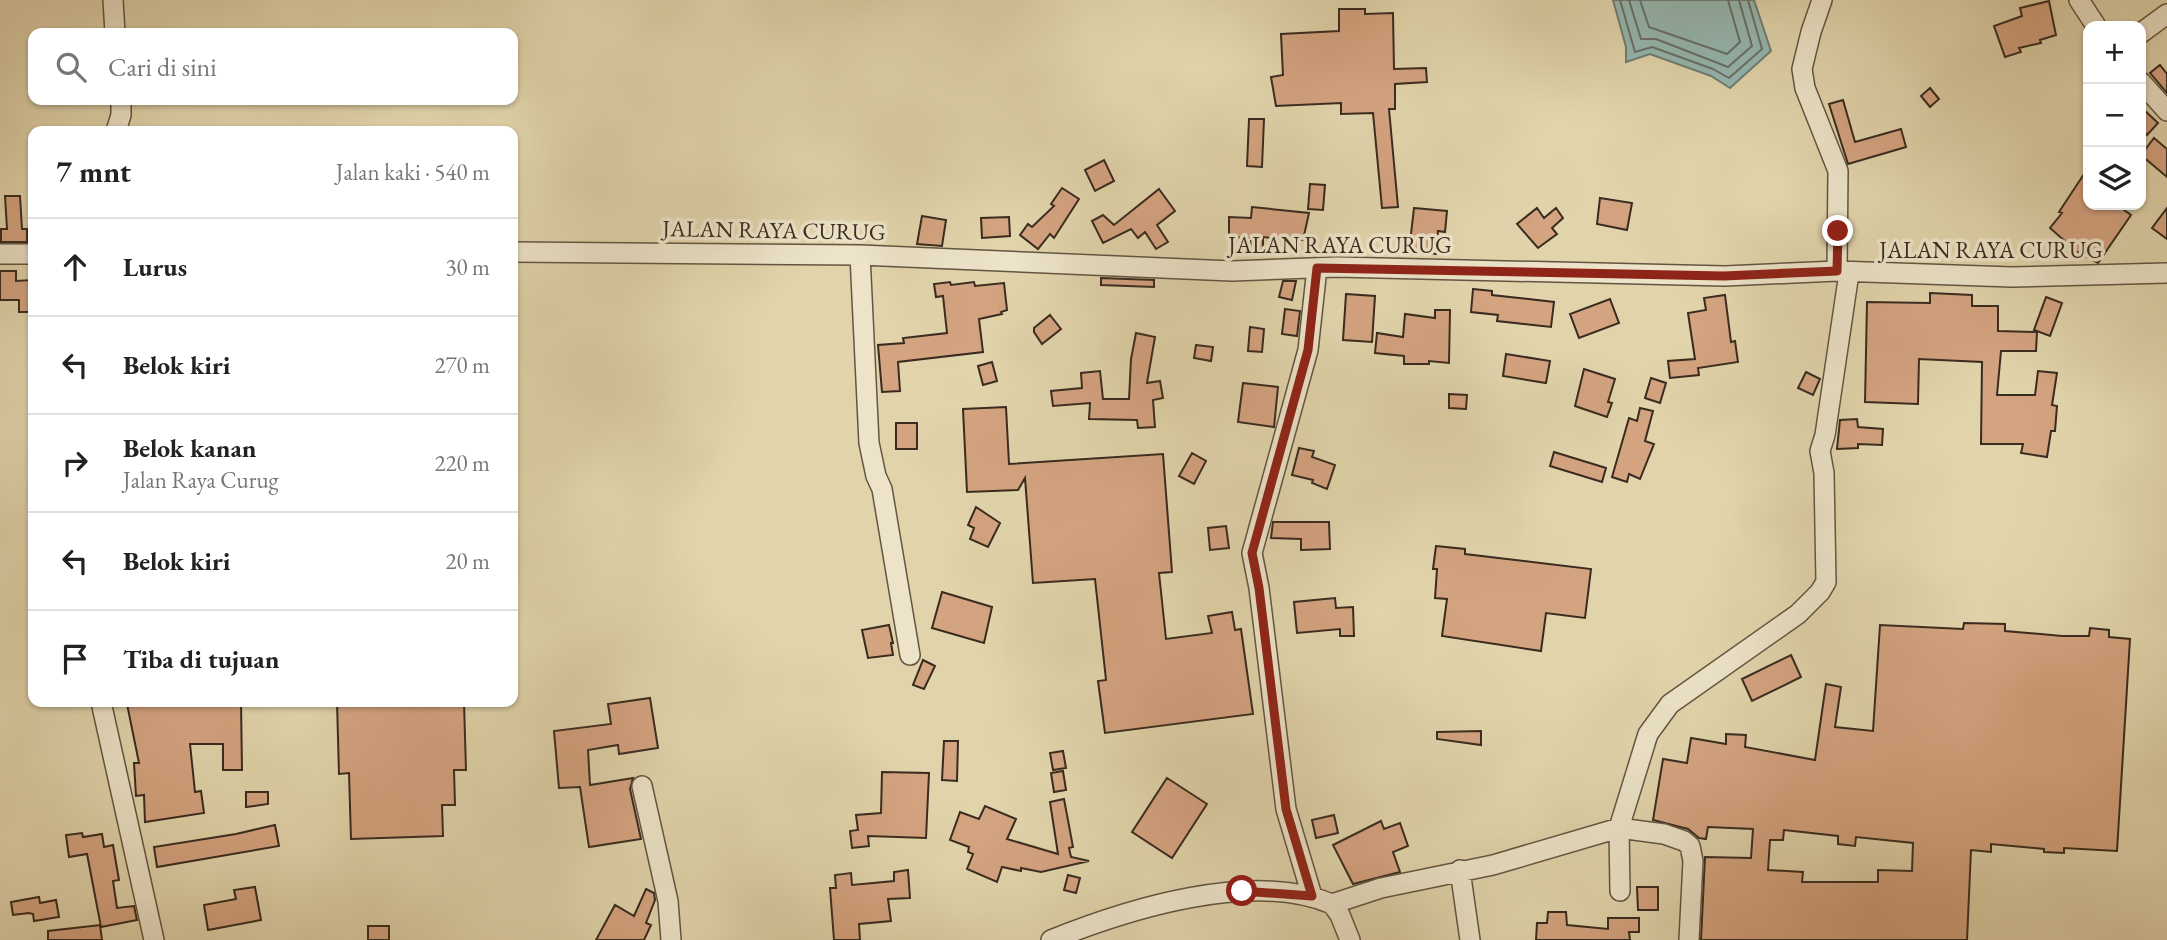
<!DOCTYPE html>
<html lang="id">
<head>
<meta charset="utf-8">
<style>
  :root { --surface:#fff; --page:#f6f6f6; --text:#222; --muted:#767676; --line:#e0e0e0 }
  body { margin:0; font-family:"EB Garamond",serif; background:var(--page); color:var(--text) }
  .controls { position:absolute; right:21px; top:21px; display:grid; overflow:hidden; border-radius:14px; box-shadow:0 2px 5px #0004 }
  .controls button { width:63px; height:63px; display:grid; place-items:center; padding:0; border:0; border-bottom:2px solid var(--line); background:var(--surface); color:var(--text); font:35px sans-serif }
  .stop { position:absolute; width:21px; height:21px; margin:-16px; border:5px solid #8f2418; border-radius:50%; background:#fff }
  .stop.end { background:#8f2418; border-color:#fff; box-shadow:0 2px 7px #0008 }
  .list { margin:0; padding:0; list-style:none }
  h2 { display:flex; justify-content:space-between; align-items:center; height:91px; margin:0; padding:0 28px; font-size:30px }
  h2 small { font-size:23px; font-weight:400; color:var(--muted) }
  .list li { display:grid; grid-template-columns:46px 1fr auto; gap:21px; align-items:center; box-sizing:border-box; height:98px; padding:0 28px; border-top:2px solid var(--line) }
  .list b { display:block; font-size:26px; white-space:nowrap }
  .list p { margin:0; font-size:23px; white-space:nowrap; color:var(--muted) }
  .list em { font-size:23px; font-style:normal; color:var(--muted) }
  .icon { flex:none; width:38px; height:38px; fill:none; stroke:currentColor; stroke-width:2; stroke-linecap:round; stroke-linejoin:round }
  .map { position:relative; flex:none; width:2167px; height:940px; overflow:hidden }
  .search { position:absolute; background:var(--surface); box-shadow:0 2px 5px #0004; left:28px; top:28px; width:490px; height:77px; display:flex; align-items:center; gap:18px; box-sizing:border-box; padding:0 24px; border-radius:14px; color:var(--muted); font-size:26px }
  .panel { position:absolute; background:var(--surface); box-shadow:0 2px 5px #0004; left:28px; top:126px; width:490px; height:581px; border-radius:14px }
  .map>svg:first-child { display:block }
  .water { fill:#95b7b0; stroke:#707f76; stroke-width:2 }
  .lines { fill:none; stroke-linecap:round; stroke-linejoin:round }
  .shore { stroke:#677168; stroke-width:2 }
  .building { fill:#d4a380; stroke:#392b1f; stroke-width:2; fill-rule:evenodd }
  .minor-casing { stroke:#635542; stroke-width:22 }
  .minor { stroke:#ece3c8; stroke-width:19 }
  .route { stroke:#8f2418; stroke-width:9 }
  .labels { text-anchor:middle; stroke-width:7; stroke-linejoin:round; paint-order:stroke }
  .street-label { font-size:23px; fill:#392b1f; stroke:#ece3c8 }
</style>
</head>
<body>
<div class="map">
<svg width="2167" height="940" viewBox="0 0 2167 940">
  <rect width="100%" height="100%" fill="#e1d4ab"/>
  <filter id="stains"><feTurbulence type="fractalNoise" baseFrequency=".00286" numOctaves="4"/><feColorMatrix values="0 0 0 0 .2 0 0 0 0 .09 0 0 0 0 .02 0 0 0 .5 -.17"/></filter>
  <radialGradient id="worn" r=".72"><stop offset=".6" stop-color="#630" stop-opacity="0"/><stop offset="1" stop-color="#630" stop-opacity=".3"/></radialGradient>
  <path class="water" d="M1613 0H1754L1771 51 1730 88 1711 76 1650 54 1626 62V47Z"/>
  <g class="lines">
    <path class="shore" d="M1620 0 1635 52 1652 47 1713 69 1729 78 1762 49 1748 0
      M1629 0 1641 39H1656L1728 67 1752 46 1739 0
      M1640 0 1649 27 1727 54 1740 42 1728 0"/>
  </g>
  <path class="building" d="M2049 1 2056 35 2040 40 2041 43 2019 48 2021 52 2005 57 1994 26 2022 16 2020 8Z
    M1339 9H1365V14L1393 13 1394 69 1426 68 1427 82 1395 84V109H1389L1398 207 1382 208 1373 113 1341 114V103L1276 106 1271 77 1283 75 1281 34 1339 31Z
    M2160 65 2167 74V93L2150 73Z
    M1930 88 1939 99 1930 107 1921 96Z
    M1843 100 1855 142 1901 129 1906 147 1848 164 1829 104Z
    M2141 107 2158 123 2147 135 2141 128Z
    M1249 119H1264L1262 167 1247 166Z
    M2154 138 2167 149V177L2141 155Z
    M1104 160 1114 181 1095 191 1085 170Z
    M2088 168V205H2117L2131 215 2098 263 2077 252 2050 228 2062 213 2059 212Z
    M1310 184 1325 185 1323 210 1308 209Z
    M1062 188 1079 199 1054 238 1050 234 1038 249 1020 235 1028 224 1032 227 1054 206 1051 204Z
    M1159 189 1175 211 1157 225 1168 242 1156 249 1145 232 1138 238 1131 229 1103 243 1092 221 1103 215 1114 225Z
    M5 196H20L22 229H27V242H1V229H7Z
    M1600 198 1632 203 1627 230 1597 224Z
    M1252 207 1309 213 1303 240 1291 237V240L1263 237V249H1251V238L1229 237V217L1251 218Z
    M1414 208 1447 211 1445 232 1438 231 1436 254 1409 251Z
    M1537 208 1544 218 1556 208 1563 218 1552 228 1557 234 1538 248 1517 224Z
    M2167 208V239L2152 228Z
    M922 216 946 220 942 246 917 244Z
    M1009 217 1010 236 982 238 981 218Z
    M0 271H16V281L32 280 33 312H19V300H0Z
    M1101 278 1154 280V287L1101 285Z
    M1283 281H1296L1292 300 1279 297Z
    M950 282 951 285 974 282 975 286 1004 283 1007 310 1001 312 1002 314 979 319 983 352 898 362 900 391 882 392 878 345 904 343 903 338 947 333 943 296 936 297 934 284Z
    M1473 289 1492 291V295L1554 302 1551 327 1497 321 1498 315 1471 312Z
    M1930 293 1972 295V306H1998V331L2037 332 2036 351H2001L1997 395H2035L2038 371 2057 373 2052 405 2057 406 2055 431H2051L2047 457 2021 453 2023 444H1981L1982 362 1919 359 1918 404 1865 402 1867 302 1930 303Z
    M1346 294 1375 296 1372 342 1343 340Z
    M1725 295 1731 342 1735 341 1738 362 1698 368 1699 375 1670 378 1668 361 1695 359 1688 313 1706 310 1704 298Z
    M2046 297 2062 303 2050 336 2034 330Z
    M1610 299 1619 323 1579 338 1570 314Z
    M1285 309 1300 311 1297 336 1282 334Z
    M1435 310H1450L1449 363 1429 361V364H1404V356L1375 353 1377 333 1403 337 1405 314 1435 318Z
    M1050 315 1061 329 1042 344 1034 332V328Z
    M1250 327 1264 329 1262 352 1248 351Z
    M1136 333 1155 337 1147 383 1160 381 1163 398 1153 400 1155 427 1138 428 1137 420 1089 419 1090 403 1053 406 1051 391 1082 388 1081 373 1100 371 1103 399H1129L1131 359Z
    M1196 345 1213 347 1211 361 1194 358Z
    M1506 354 1550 361 1546 383 1503 376Z
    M992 362 997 381 983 385 978 366Z
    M1584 369 1615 379 1608 402 1612 403 1607 417 1575 406Z
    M1806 372 1820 379 1813 395 1798 388Z
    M1651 378 1666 383 1660 403 1645 398Z
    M1243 383 1278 387 1274 427 1238 422Z
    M1449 394 1467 395 1466 409 1449 408Z
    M1006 407 1009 464 1163 454 1172 572 1159 573 1166 639 1212 633 1208 616 1232 612 1235 630 1241 629 1253 714 1105 733 1098 681 1106 680 1095 579 1033 583 1025 478 1018 490 967 492 963 409Z
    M1640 408 1653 411 1645 441 1654 444 1640 479 1629 474 1627 482 1612 477 1629 418 1637 421Z
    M1857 419 1858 427 1883 429 1882 445 1858 444V448L1837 449 1840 420Z
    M896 423H917V449H896Z
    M1299 448 1314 451 1312 457 1335 465 1327 489 1312 483 1313 480 1292 475Z
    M1554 452 1606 468 1602 482 1550 466Z
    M1192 453 1206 461 1194 484 1179 476Z
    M976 507 1000 523 988 547 970 539 974 528 968 525Z
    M1273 522H1329L1330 549 1301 550V539L1271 538Z
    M1226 526 1229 548 1210 550 1208 528Z
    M1436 546 1465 549V554L1591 569 1585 618 1546 613 1541 651 1442 636 1447 599 1435 598 1437 569H1433Z
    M942 592 992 607 984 643 932 628Z
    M1335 598 1336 608 1353 607 1354 636H1340V629L1297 633 1294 602Z
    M1964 623 2005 624V631L2062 636H2089L2090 628 2109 630V637L2130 639 2117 851 2064 848V853L2044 852V849L1991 844V852L1971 850 1967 940H1701L1705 857 1751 858 1753 829 1708 827 1706 839 1699 838 1688 829 1653 820 1663 759 1687 763 1691 738 1726 744V734L1746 735 1745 747 1815 760 1826 684 1841 687 1835 727 1873 731 1880 625 1963 629ZM1784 830 1838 836V844L1855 846 1856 837 1913 843 1912 871 1878 870V882H1802L1803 872 1768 870 1770 840H1783Z
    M889 625 893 643H891L893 655 868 658 862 630Z
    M1791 655 1801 677 1752 701 1742 679Z
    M923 660 935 666 924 689 913 685Z
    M650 698 658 748 619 754 618 745 588 750 590 785 633 778 630 789 641 839 589 847 580 787 559 788 554 731 611 724 608 704Z
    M136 702H241L242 770H223V744H190L195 792 201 791 204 813 145 822 144 795 136 796 134 763H139L127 704Z
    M337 702H464L466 770H454L455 805H442L443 836 351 839 349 773 339 774Z
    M1481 731V745L1437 739V732Z
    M944 741H958L957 781 942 780Z
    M1063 751 1066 768 1053 770 1050 753Z
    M1063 771 1066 790 1054 792 1051 773Z
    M882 772 929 773 926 838 868 836 869 846 852 848 850 831 858 830 856 815 881 813Z
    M1167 778 1207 804 1172 858 1132 832Z
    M246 792H268V804L246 807Z
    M1064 799 1073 847 1069 848 1071 857 1089 861 1041 872 1021 868V871L1002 867 997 882 967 869 973 854 968 852 969 847 950 840 960 812 979 819 985 806 1016 819 1007 839 1058 854 1050 802Z
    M1334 815 1338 833 1316 838 1312 820Z
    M1381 821 1384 829 1400 823 1408 846 1393 852 1400 872 1353 884 1333 845Z
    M275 825 279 846 157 867 154 847 236 834Z
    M82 833 83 837 102 834 104 847 113 845 119 880 113 881 117 908 134 906 137 920 101 927 87 854 69 857 66 835Z
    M908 870 910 898 888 899 891 921 859 924 860 940H834L830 888H836L835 875 851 873 852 885 894 881V872Z
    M1068 875 1080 878 1076 893 1064 890Z
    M255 887 261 920 208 930 204 905 236 899 234 890Z
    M1637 887H1658V910H1638Z
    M646 889 654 893 655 900 646 923 651 925 644 940H596L615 905 634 916Z
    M39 897 40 903 56 900 59 917 34 921 33 914 29 913 13 915 11 902Z
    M1548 912H1566L1567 925 1608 929V918H1639V932H1629L1630 940H1536L1537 923H1547Z
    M100 925 102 940H48V931Z
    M368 926H389V940H368Z"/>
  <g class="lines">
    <g class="minor-casing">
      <path id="minor" d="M113 0 115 33
        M1822 0 1811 32 1802 69 1805 88 1838 171 1837 271
        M2079 0 2096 26
        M2141 33 2167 14
        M2141 82 2167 111
        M116 131 121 115V100
        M513 252 860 255 1232 271 1337 267 1725 276 1837 271 2012 277 2167 273
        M0 254H33
        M860 255 869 443 876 476 882 489 910 655
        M101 702 154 940
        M642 786 668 901 671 940
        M1460 870 1470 940
        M1620 891 1619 828 1664 834 1684 841 1690 846 1693 861 1689 940
        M1312 896 1286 809 1259 588 1252 553 1308 350 1317 268
        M1332 904 1340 915 1350 940
        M1051 940C1128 909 1252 870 1332 904L1381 888 1493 865 1619 828 1648 734 1670 704 1798 614 1820 592 1826 582 1824 473 1820 451 1825 435 1849 273"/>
    </g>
    <use href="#minor" class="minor"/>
  </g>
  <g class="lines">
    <path class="route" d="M1242 891 1312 896 1286 809 1259 588 1252 553 1308 350 1317 268 1724 276 1837 271 1838 231"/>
  </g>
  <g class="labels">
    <g class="street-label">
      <text transform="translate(774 230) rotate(1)" y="8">JALAN RAYA CURUG</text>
      <text x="1340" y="253">JALAN RAYA CURUG</text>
      <text x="1991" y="258">JALAN RAYA CURUG</text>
    </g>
  </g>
  <rect width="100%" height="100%" filter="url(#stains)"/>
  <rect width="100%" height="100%" fill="url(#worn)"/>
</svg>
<div class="controls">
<button>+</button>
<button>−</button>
<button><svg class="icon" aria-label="layers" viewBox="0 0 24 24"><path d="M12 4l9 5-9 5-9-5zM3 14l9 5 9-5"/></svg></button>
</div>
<div class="stop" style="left:1242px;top:891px"></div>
<div class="stop end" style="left:1838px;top:231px"></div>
<div class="search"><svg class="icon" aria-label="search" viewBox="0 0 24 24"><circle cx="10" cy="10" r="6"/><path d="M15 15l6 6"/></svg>Cari di sini</div>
<section class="panel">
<h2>7 mnt<small>Jalan kaki · 540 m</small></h2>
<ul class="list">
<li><svg class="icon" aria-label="ahead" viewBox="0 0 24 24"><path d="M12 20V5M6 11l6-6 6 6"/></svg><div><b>Lurus</b></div><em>30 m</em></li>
<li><svg class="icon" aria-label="left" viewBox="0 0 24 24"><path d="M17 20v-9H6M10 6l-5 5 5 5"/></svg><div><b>Belok kiri</b></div><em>270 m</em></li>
<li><svg class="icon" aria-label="right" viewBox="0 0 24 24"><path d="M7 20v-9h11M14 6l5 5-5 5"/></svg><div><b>Belok kanan</b><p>Jalan Raya Curug</p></div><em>220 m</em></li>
<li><svg class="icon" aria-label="left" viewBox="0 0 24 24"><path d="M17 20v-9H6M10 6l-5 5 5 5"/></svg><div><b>Belok kiri</b></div><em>20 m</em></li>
<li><svg class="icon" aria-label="arrive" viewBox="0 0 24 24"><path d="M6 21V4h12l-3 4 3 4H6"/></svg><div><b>Tiba di tujuan</b></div></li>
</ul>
</section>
</div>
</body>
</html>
